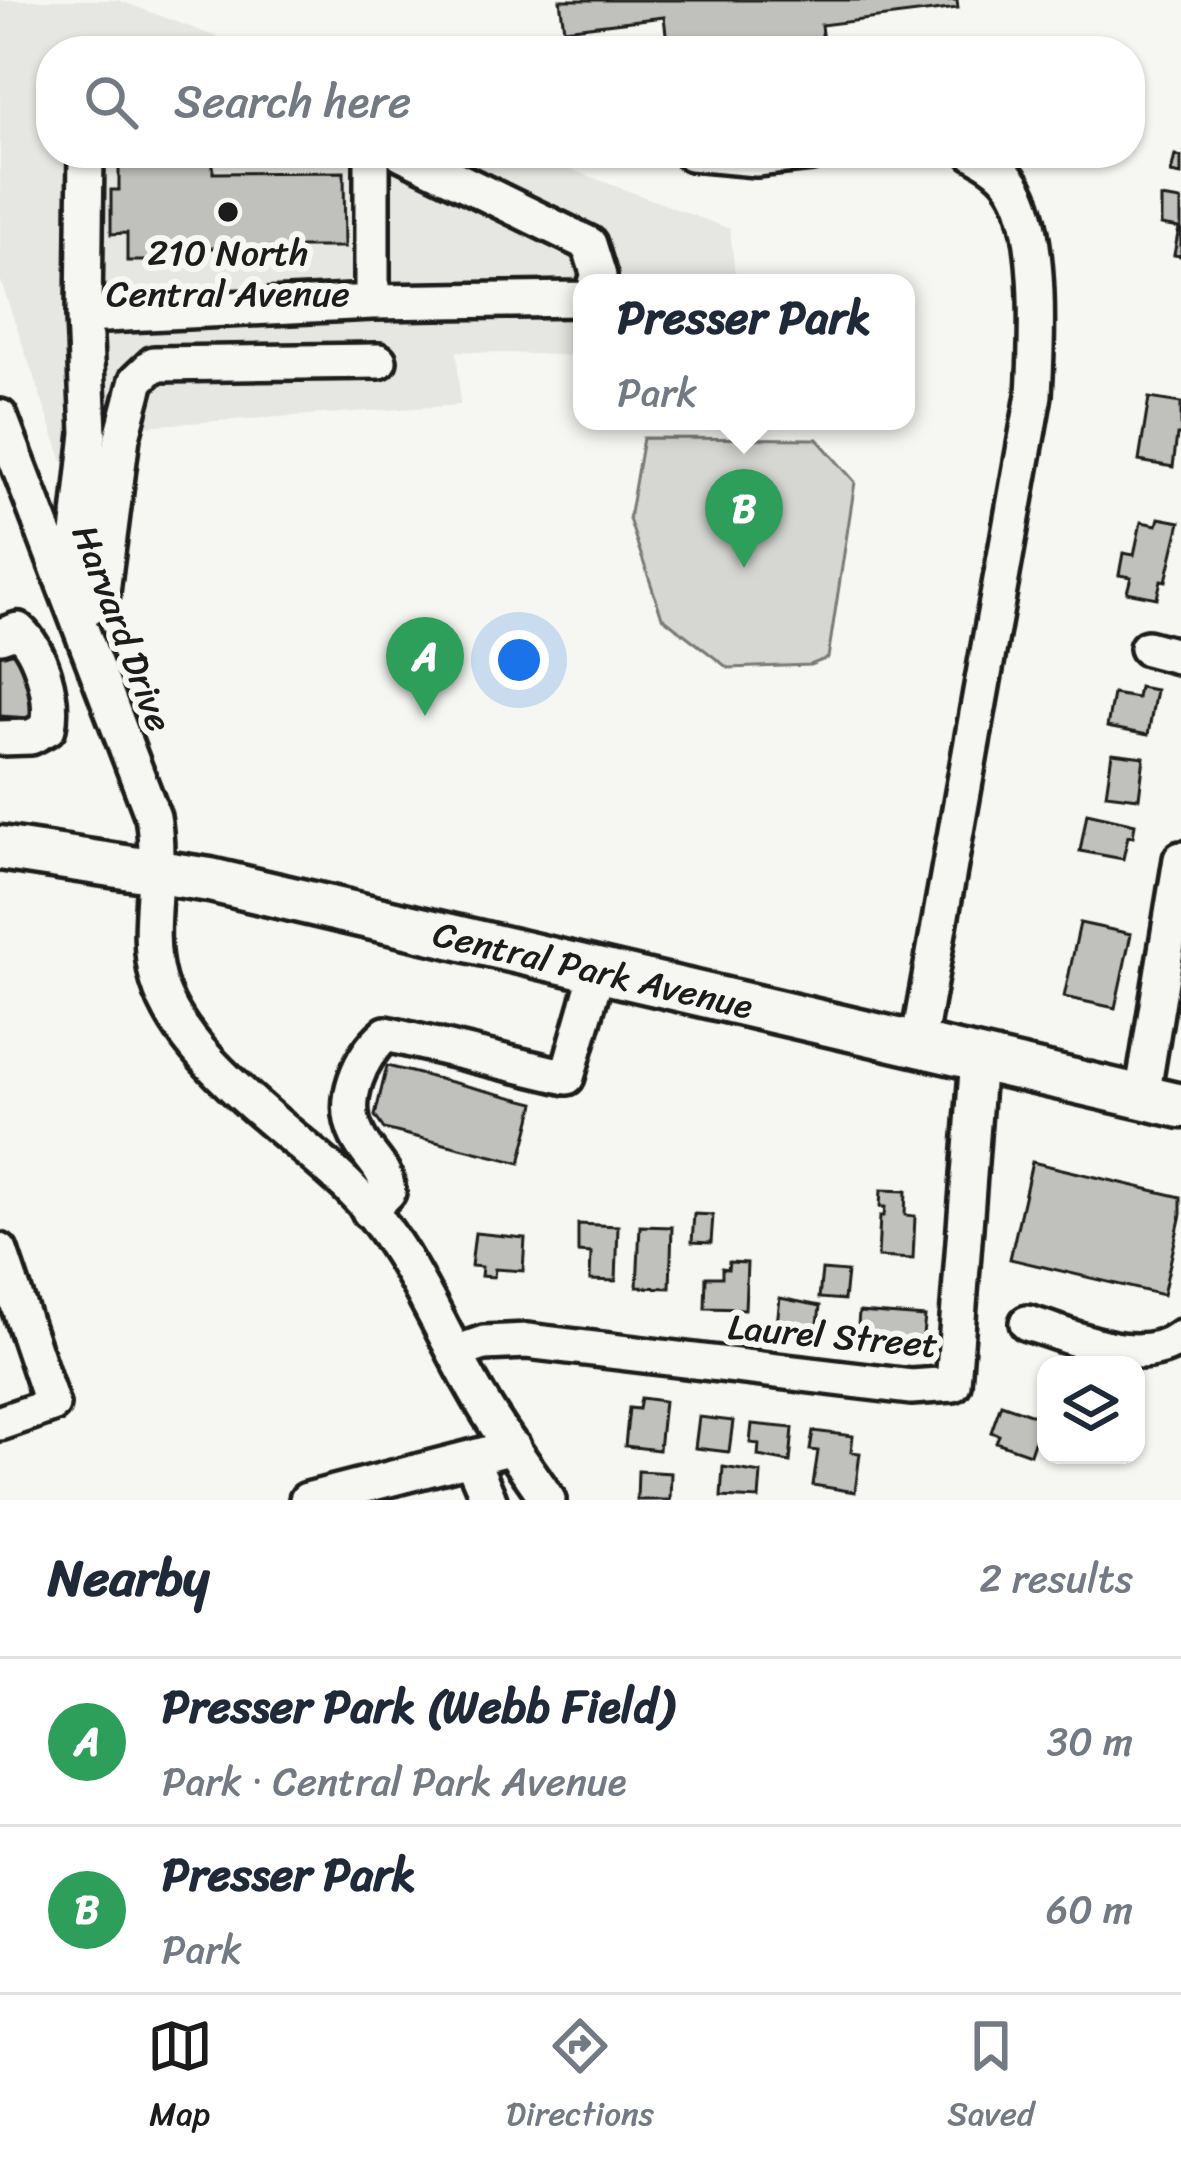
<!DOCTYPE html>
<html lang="en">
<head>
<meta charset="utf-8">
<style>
  :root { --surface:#fff; --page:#f6f6f7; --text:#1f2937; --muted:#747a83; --line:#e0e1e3; --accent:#1c1c1c }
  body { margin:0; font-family:Sriracha,sans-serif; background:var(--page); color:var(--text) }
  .controls { position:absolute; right:36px; bottom:36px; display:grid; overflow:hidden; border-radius:24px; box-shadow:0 3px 9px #0004 }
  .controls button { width:108px; height:108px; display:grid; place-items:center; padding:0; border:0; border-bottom:3px solid var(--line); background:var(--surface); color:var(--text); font:60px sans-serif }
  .you { position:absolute; left:519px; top:660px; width:42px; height:42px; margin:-30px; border:9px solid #fff; border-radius:50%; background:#1a73e8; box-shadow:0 0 0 18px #1a73e833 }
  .badge { display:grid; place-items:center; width:78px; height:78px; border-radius:50%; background:var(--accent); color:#fff; font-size:39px; font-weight:700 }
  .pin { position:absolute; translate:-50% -99px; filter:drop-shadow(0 3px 6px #0008) }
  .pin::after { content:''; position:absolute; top:63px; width:42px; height:36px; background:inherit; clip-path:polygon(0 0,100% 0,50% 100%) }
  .popup { position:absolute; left:573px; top:274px; width:342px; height:156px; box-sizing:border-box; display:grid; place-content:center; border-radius:24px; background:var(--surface); filter:drop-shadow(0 3px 9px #0005); font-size:39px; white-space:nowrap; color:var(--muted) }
  .popup b { font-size:45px; color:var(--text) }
  .popup::after { content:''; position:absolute; left:50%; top:100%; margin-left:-24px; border:24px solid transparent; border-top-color:var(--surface) }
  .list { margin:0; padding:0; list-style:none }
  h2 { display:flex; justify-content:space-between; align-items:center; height:156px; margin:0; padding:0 48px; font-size:51px }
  h2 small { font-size:39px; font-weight:400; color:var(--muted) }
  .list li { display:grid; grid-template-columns:78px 1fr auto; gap:36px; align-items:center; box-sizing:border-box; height:168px; padding:0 48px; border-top:3px solid var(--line) }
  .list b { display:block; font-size:45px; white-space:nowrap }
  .list p { margin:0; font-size:39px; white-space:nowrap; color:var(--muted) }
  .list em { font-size:39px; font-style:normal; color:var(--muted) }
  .icon { flex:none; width:66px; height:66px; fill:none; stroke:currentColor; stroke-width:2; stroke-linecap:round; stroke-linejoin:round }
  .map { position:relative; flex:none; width:1181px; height:1500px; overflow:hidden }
  .search { position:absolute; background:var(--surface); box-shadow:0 3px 9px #0004; left:36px; right:36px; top:36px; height:132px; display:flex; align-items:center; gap:30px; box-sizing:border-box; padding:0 42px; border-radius:48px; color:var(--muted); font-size:45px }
  .sheet { height:492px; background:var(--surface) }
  nav { display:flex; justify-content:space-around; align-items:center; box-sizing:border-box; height:168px; border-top:3px solid var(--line); background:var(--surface); font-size:33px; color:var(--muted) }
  nav a { display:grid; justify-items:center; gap:6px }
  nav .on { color:var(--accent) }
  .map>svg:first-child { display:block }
  .built { fill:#e6e6e2 }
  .green { fill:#d6d6d2; stroke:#797977; stroke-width:3 }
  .building { fill:#c0c0bd; stroke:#1c1c1c; stroke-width:3 }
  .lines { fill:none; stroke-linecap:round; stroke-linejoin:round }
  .minor-casing { stroke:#1c1c1c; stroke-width:42 }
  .major-casing { stroke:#1c1c1c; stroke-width:51 }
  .minor { stroke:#f6f6f2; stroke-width:33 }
  .major { stroke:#f6f6f2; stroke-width:42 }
  .poi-dot { fill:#1c1c1c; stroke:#f6f6f2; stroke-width:4.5 }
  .labels { text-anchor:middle; stroke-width:12; stroke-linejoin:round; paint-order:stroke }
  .poi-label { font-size:36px; fill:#1c1c1c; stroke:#f6f6f2 }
  .street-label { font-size:36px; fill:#1c1c1c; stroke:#f6f6f2 }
</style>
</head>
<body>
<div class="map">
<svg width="1181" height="1500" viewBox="0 0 1181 1500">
  <rect width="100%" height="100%" fill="#f6f6f2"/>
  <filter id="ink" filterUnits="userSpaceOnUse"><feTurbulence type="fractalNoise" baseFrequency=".00833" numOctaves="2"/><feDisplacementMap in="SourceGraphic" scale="24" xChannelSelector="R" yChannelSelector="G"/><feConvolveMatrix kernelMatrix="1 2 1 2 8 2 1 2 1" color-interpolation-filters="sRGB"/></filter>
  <g filter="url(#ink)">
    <path class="built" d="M0 0H118L254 51H51V153H527L730 229 736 283H582V356L457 351 460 405 142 426 99 566 0 279Z"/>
    <path class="green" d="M643 438 817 439 855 482 828 658 810 665 728 668 662 617 629 519Z"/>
    <path class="building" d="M560 0H957L958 8 821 25 824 51H699L698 38 667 42 664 17 564 29Z
      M119 153H213V173L344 172 345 247H300V252H270V248H178L179 261H127V233L111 234V190H119Z
      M1175 155 1181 157V175L1171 173Z
      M1161 198 1181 201V256L1174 255 1179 228 1161 225Z
      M1149 398 1181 403V435H1177L1173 467 1139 461Z
      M1159 518 1180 522 1166 581 1161 580 1157 598 1127 592 1131 577 1119 575 1123 553 1134 555 1141 522 1157 525Z
      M17 638 35 685 29 688 37 709 30 718 0 716V645Z
      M1139 687 1156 690 1148 735 1107 727 1113 694 1137 698Z
      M1112 753 1144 757 1139 798 1106 794Z
      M1087 813 1135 824 1133 837 1128 836 1123 859 1080 851Z
      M1080 923 1131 934 1115 1008 1064 997Z
      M387 1066 535 1103 520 1163 384 1129 375 1116Z
      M1032 1162 1181 1197V1214L1163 1295 1010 1259Z
      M881 1190 906 1191 905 1215 915 1216 913 1259 878 1257 880 1216H884L885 1207H880Z
      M694 1214 713 1215 711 1243 692 1242Z
      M578 1224 618 1226 616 1281 590 1280 591 1253 578 1252Z
      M640 1226 672 1227 670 1288 637 1287Z
      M475 1233 525 1238 523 1271 495 1269 494 1277 481 1276 482 1267 471 1266Z
      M729 1262 747 1263 745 1309 705 1308 706 1277H722V1268L728 1269Z
      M822 1270 847 1272 844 1300 819 1298Z
      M780 1298 820 1306 817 1333 776 1332Z
      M859 1312 925 1317 922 1344 857 1339Z
      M641 1398 664 1401 659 1450 625 1446 629 1408 639 1409Z
      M1001 1404 1042 1418 1030 1454 996 1442 999 1435 991 1432Z
      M699 1417 733 1421 729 1452 695 1448Z
      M752 1424 793 1428 790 1462 758 1456 759 1444 750 1443Z
      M813 1431 853 1436 851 1452 860 1453 855 1492 813 1485 818 1451 810 1450Z
      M723 1467 761 1473 759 1499 721 1497Z
      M638 1471 671 1473 670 1500H637Z"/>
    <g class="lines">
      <g class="minor-casing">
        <path id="minor" d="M402 153 589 244 599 276 596 283
          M691 153 756 159 811 153
          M372 302V153
          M84 316 372 302 582 299
          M0 417 153 817C163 871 143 928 158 980 182 1062 288 1128 348 1186 408 1244 439 1331 482 1402 502 1436 526 1467 548 1500
          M77 596 75 562 89 433 84 316 86 153
          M85 609 101 600 122 437 137 380 154 364 379 361
          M0 636 18 630C41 650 54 698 48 728L31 737 0 738
          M1147 648 1181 657
          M918 1044 1034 395C1037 343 1042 236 1016 190 1006 172 992 163 974 153
          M1142 1097 1181 859
          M369 1211 388 1192C386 1166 367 1157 357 1135 340 1101 360 1056 386 1034L567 1077 598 969
          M0 1251 52 1405 0 1423
          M1027 1323C1073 1336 1139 1370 1181 1337
          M455 1353 484 1343 527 1341 911 1387 953 1384 978 1058
          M471 1458 489 1500
          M307 1500 513 1447"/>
      </g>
      <g class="major-casing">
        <g id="major">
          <path id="s1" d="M0 848 210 880 1181 1106"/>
        </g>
      </g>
      <use href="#minor" class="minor"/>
      <use href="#major" class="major"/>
    </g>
  </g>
  <circle class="poi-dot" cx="228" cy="212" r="12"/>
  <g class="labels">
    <g class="poi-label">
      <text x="228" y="265">210 North<tspan x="228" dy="41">Central Avenue</tspan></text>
    </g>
    <g class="street-label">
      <text transform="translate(123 628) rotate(69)" y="13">Harvard Drive</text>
      <text dy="13" stroke="none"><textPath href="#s1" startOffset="606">Central Park Avenue</textPath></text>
      <text transform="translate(833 1335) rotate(5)" y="13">Laurel Street</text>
    </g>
  </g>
</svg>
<div class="controls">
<button><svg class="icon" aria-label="layers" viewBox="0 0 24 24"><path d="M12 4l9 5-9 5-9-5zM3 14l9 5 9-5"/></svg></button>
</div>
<div class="you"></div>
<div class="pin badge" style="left:425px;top:716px;background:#2e9e5b">A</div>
<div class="pin badge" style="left:744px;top:568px;background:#2e9e5b">B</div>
<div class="popup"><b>Presser Park</b>Park</div>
<div class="search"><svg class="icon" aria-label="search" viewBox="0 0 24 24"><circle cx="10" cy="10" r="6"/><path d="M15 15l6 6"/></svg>Search here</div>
</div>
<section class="sheet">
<h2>Nearby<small>2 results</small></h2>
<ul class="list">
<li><span class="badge" style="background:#2e9e5b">A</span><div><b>Presser Park (Webb Field)</b><p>Park · Central Park Avenue</p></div><em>30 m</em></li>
<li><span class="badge" style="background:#2e9e5b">B</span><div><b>Presser Park</b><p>Park</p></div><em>60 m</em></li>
</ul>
</section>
<nav>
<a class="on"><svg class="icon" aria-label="map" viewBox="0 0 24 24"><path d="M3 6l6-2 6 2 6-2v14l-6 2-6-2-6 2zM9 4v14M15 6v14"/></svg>Map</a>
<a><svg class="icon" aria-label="directions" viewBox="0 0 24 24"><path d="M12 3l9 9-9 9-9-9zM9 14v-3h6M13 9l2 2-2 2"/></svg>Directions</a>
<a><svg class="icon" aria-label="saved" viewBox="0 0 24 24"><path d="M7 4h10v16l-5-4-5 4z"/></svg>Saved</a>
</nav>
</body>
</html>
